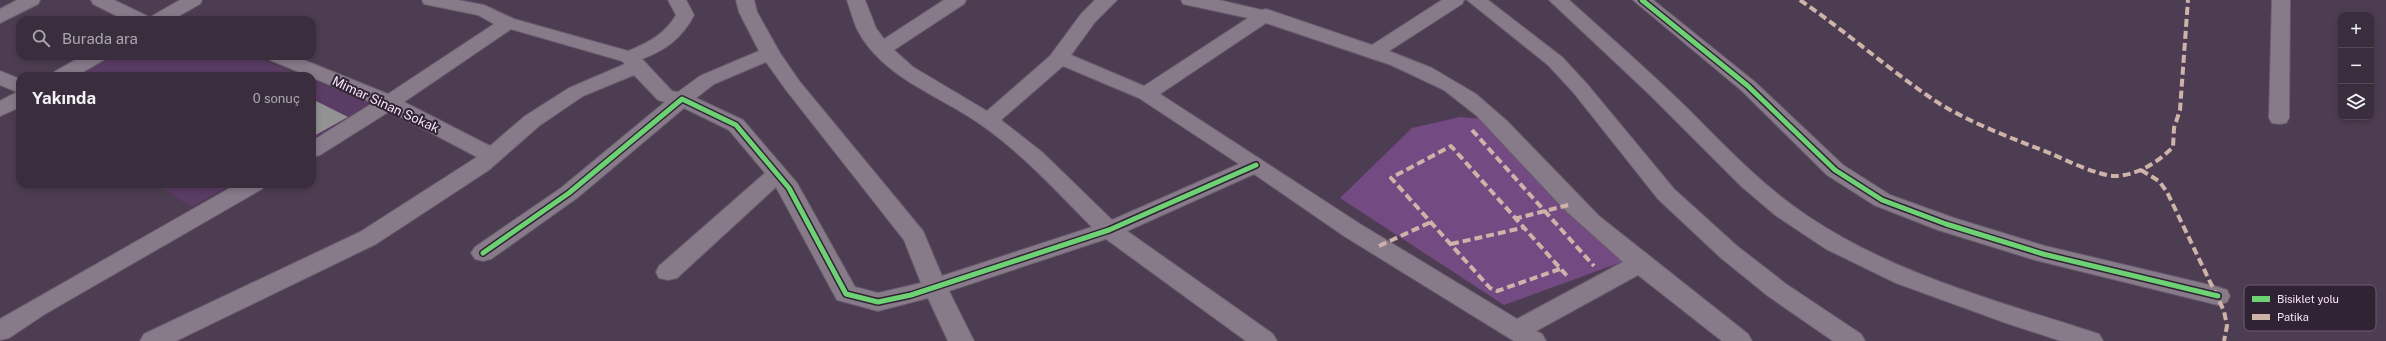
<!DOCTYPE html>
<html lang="tr">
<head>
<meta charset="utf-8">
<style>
  :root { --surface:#3a2e3e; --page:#413645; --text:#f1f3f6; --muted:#aba8b0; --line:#544a58 }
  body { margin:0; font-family:"Public Sans",sans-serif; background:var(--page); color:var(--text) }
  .controls { position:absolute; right:12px; top:12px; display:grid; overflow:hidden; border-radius:8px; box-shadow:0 2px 6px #0003 }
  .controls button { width:36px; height:36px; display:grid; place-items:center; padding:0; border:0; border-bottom:1px solid var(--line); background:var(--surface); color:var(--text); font:20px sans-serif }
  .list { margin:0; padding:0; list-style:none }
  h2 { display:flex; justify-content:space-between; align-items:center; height:52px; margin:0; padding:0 16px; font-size:17px }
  h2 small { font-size:13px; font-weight:400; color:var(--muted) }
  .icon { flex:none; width:22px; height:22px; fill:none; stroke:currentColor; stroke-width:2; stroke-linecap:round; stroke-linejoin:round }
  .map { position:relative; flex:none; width:2386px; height:341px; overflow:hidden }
  .search { position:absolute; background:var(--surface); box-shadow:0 2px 6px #0003; left:16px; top:16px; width:300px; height:44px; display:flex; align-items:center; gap:10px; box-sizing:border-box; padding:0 14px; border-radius:12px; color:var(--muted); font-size:15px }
  .panel { position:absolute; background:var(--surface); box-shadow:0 2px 6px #0003; left:16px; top:72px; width:300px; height:116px; border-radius:12px }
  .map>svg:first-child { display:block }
  .built { fill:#5b3c64 }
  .green { fill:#744a82 }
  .building { fill:#929292 }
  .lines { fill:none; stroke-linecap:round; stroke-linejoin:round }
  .minor-casing { stroke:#6a5c6e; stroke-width:2 }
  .minor { fill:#877b8a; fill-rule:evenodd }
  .quiet { stroke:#ceb3a9; stroke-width:4; stroke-dasharray:8 4; stroke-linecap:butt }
  .cycleway-casing { stroke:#302334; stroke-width:8 }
  .cycleway { stroke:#6cd273; stroke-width:5 }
  .labels { text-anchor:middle; stroke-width:4; stroke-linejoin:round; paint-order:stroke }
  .street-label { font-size:13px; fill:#f7e5fc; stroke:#302334 }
  .key { fill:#302334; stroke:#6c5d70; stroke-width:1 }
  .key-label { font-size:11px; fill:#f7e5fc }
</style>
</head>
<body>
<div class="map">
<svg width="2386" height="341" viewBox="0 0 2386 341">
  <rect width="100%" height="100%" fill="#4d3d52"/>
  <path class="built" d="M113 56H252L302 76H76Z
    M312 80 373 105 312 139Z
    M156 184H232L191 207Z"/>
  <path class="green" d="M1460 117 1494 120 1622 262 1504 305 1340 198 1412 128Z"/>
  <path class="building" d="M312 99 348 117 312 137Z"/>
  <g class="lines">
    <g class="minor-casing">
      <path id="minor" d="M17 0H40L38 4 0 23V9Z
        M91 0H114L147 16 149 20H125L93 4Z
        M180 0H202L200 4 172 20H150L152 16Z
        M422 0H458L484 5 514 19 628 51C648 43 665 34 676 15L668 0H686L694 15C682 38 666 50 642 59L672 91 678 92 700 76 759 51 739 12 736 0H754L757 12 780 53 800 82 923 231 942 276 1092 227C1057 192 1022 153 980 124 939 95 881 77 857 29 853 20 850 9 847 0H865L876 28 884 39 944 0H966L964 4 894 50 913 67 987 111 1050 56 1081 14 1095 0H1117L1095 22 1071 55 1144 86 1248 18 1183 4 1181 0H1219L1262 10 1266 9 1372 45 1442 0H1464L1462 4 1389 51 1432 68 1476 94 1507 121 1599 216 1748 334 1752 341H1722L1638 275 1536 331 1542 334 1546 341H1514L1344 236 1254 174 1127 231 1273 334 1277 341H1246L1106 239 949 291 974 341H948L928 298 878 311 837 300 776 187 677 278 668 280 659 278 656 272 659 266 765 173 729 130 684 108 577 198 491 259 483 261 475 259 471 253 475 247 561 188 665 102 658 100 634 75 583 96 539 126 489 170 376 244 176 341H140L144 334 360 232 477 157 390 111 320 155 312 157V141L373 103 270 60 267 56H294L388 94 494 24 478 15 424 4ZM1266 23 1391 65 1444 90 1477 116 1564 209 1623 262 1517 319 1360 224 1160 94ZM511 29 622 61 625 64 569 88 525 116 490 146 404 102ZM766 62 786 90 904 240 921 283 878 293 855 287 797 183 743 120 696 98 714 84ZM1063 66 1139 98 1239 164 1112 220 1042 152 1001 120Z
        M1467 0H1488L1562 57 1587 84 1674 189 1737 246 1786 284 1861 334 1865 341H1833L1768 296 1721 258 1658 199 1573 92 1548 65Z
        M1549 0H1569C1608 35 1647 69 1685 106 1724 145 1762 186 1809 217 1896 275 2000 302 2099 334L2103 341H2061L2006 323 1896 283 1826 249 1775 215 1741 186 1649 94Z
        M1633 0H1653L1755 82 1843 165 1890 195 1954 218 2045 246 2218 287 2227 290 2230 296 2227 302 2218 305 2035 260 1938 230 1874 205 1827 175 1741 90Z
        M2272 0H2290L2289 118 2286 123 2279 124 2272 123 2269 118Z
        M82 56H107L104 60 76 76H51L54 72Z
        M0 71 20 79V107L0 116V101L17 92 0 85Z
        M237 184H265L262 189 45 314 9 338 0 340V319Z"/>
    </g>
    <use href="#minor" class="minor"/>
    <path class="quiet" d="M1800 0C1845 31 1886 67 1931 98 1964 121 2014 139 2052 154 2067 161 2100 176 2115 176 2138 175 2157 163 2173 147L2174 128 2180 110 2188 0
      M1472 130 1594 266
      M2141 170 2159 181 2167 192 2224 311 2227 326 2224 341
      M1514 219 1572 204
      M1451 244 1522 228
      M1379 246 1431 222
      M1560 269 1497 291 1490 288 1391 178 1451 146 1568 277"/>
    <g class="cycleway-casing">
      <path id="cycleway" d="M1642 0 1748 86 1835 170 1882 200 1946 224 2043 254 2218 296
        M483 253 569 193 682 99 736 125 789 188 846 294 878 302 911 295 1109 230 1256 165"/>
    </g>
    <use href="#cycleway" class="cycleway"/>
  </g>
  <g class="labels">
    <g class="street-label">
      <text transform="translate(386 104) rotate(25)" y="5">Mimar Sinan Sokak</text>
    </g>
  </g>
  <rect x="2244" y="285" width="132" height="46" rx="6" class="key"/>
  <rect x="2252" y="296" width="18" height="6" fill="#6cd273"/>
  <rect x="2252" y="314" width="18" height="6" fill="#ceb3a9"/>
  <g class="key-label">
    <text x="2277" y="303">Bisiklet yolu</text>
    <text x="2277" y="321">Patika</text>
  </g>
</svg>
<div class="controls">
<button>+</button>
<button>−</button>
<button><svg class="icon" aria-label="layers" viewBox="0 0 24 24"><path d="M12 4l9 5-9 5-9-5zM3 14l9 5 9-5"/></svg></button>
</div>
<div class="search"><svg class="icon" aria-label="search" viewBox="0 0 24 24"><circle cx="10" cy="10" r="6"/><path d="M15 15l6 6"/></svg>Burada ara</div>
<section class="panel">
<h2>Yakında<small>0 sonuç</small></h2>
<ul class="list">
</ul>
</section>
</div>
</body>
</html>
